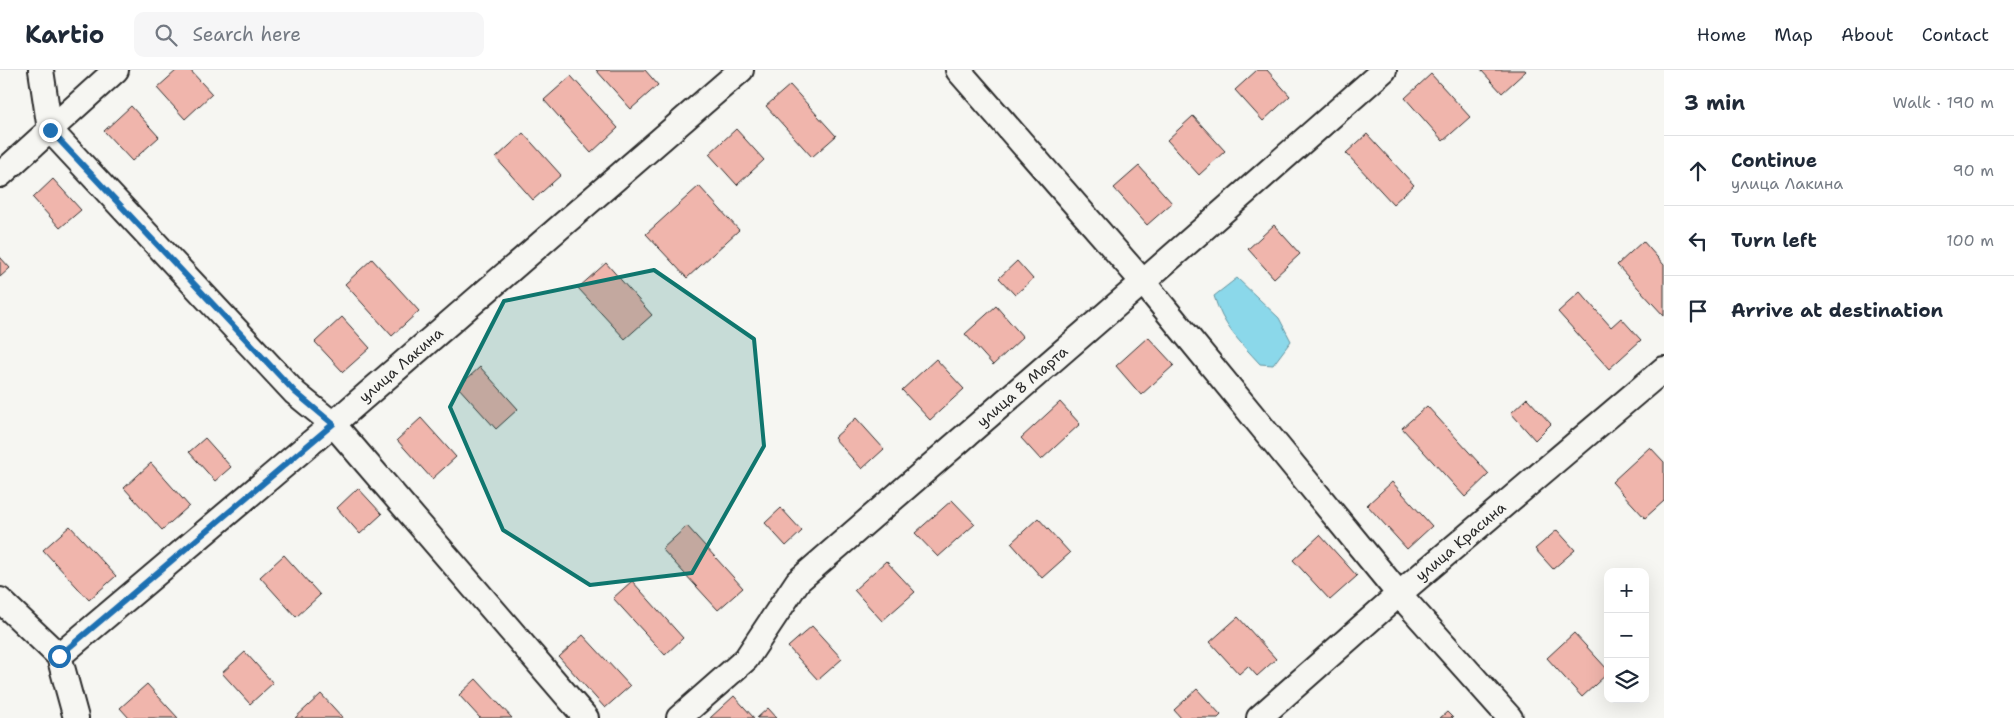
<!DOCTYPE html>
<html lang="en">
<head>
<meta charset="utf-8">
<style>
  :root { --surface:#fff; --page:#f6f6f7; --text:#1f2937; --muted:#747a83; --line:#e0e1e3 }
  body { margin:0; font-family:"Shantell Sans",sans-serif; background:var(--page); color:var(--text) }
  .controls { position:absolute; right:15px; bottom:15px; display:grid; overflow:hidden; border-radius:10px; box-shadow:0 5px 20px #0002 }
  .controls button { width:45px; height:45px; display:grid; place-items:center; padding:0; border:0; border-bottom:1px solid var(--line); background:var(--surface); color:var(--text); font:25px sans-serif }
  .stop { position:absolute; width:15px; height:15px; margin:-11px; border:4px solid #1f6fb2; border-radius:50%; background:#fff }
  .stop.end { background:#1f6fb2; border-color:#fff; box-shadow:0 1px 5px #0008 }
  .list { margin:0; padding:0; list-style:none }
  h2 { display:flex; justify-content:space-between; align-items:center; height:65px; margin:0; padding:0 20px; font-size:21px }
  h2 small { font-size:16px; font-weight:400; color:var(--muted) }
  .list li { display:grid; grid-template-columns:32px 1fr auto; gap:15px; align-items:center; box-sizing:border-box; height:70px; padding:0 20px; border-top:1px solid var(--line) }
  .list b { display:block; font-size:19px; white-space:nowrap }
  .list p { margin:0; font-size:16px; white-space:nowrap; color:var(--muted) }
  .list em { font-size:16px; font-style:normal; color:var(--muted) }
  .icon { flex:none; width:28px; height:28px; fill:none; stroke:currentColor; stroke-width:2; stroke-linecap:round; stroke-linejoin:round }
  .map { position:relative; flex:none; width:1664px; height:648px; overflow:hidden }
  header { display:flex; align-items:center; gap:30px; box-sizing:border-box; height:70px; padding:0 25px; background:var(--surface); border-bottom:1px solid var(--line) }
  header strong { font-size:24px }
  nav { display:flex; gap:28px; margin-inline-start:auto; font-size:18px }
  .search { width:350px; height:45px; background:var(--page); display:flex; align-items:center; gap:12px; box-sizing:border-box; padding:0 18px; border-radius:10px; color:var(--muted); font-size:19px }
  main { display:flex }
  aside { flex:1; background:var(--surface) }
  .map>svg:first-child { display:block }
  .water { fill:#8bd8ea; stroke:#65939e }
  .building { fill:#f0b5ac; stroke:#2b2b2b }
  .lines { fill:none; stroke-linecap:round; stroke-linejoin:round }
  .street-casing { stroke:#2b2b2b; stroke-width:28 }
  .street { stroke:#f6f6f2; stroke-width:24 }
  .route { stroke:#1f6fb2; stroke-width:6 }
  .marked { fill:#0f766e; fill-opacity:0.2; stroke:#0f766e; stroke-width:4; stroke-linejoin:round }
  .labels { text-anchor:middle; stroke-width:4.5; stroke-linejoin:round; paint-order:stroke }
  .street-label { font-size:15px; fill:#2b2b2b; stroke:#f6f6f2 }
</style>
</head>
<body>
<header>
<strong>Kartio</strong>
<div class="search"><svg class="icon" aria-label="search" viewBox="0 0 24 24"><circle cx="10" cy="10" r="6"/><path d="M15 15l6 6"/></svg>Search here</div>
<nav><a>Home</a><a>Map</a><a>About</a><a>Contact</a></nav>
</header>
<main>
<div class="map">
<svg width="1664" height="648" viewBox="0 0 1664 648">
  <rect width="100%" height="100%" fill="#f6f6f2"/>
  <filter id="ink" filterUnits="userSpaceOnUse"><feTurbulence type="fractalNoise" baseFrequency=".02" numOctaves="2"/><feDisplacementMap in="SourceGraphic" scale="10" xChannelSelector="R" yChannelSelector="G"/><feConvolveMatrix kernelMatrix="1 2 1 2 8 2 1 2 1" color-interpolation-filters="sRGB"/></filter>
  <g filter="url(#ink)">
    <path class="water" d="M1237 208 1279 248 1291 271 1273 295 1260 294C1239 271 1223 256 1214 226Z"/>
    <path class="building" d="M177 0H190L212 24 185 49 157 18Z
      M596 0H645L658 15 631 39Z
      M1257 0H1267L1290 26 1263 51 1235 20Z
      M1481 0H1525L1526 1 1502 23Z
      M1431 4 1470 47 1443 71 1405 28Z
      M571 6 618 58 591 83 544 30Z
      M790 15 836 66 812 87 766 36Z
      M131 36 159 67 132 91 104 61Z
      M1193 46 1225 81 1199 105 1167 70Z
      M736 59 764 90 737 115 709 84Z
      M523 63 561 105 533 130 496 88Z
      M1367 64 1414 115 1393 134 1346 83Z
      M1139 96 1172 133 1147 155 1114 118Z
      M53 109 81 140 60 158 33 128Z
      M699 116 739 160 687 208 646 164Z
      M1274 155 1300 184 1274 208 1248 179Z
      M1643 171 1664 195V246L1617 195Z
      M0 187 10 198 0 207Z
      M372 189 419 241 392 266 345 214Z
      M1017 191 1033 209 1015 225 999 208Z
      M606 193 652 245 625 269 578 218Z
      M1580 222 1611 257 1621 248 1641 270 1609 299 1558 242Z
      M996 236 1023 267 993 295 965 264Z
      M342 247 370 278 343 302 315 272Z
      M1148 267 1174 295 1141 325 1116 296Z
      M936 289 964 319 930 350 902 320Z
      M480 297 518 339 496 359 458 317Z
      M1527 328 1551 354 1535 370 1511 343Z
      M1060 332 1080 354 1041 390 1021 368Z
      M1427 336 1489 404 1465 427 1402 358Z
      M421 348 456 387 432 409 397 370Z
      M856 348 884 379 862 399 834 368Z
      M205 368 231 397 215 411 189 382Z
      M1650 377 1664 392V431L1645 448 1612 412Z
      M151 393 189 436 162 460 124 418Z
      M1392 412 1432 456 1407 479 1367 435Z
      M358 418 382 444 360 464 337 438Z
      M952 430 975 454 938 487 915 463Z
      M781 438 802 461 786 476 765 453Z
      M1038 448 1070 483 1042 508 1011 473Z
      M70 456 116 506 89 530 43 480Z
      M687 456 743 518 718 540 662 479Z
      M1557 460 1575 480 1553 499 1535 479Z
      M1320 465 1357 506 1330 530 1293 490Z
      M284 485 320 525 296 547 260 507Z
      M886 491 915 522 882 551 854 520Z
      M632 511 683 568 665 585 613 528Z
      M1238 547 1276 589 1257 606 1248 596 1239 604 1210 572Z
      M812 556 842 589 818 610 788 577Z
      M1574 563 1608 600V603L1582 627 1547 588Z
      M583 565 630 616 605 638 559 587Z
      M245 582 273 613 250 634 222 603Z
      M476 609 512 648H480L459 625Z
      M147 614 178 648H129L120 638Z
      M1197 619 1221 645 1218 648H1181L1174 640Z
      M321 624 343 648H295Z
      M734 626 754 648H710Z
      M768 638 777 648H757Z
      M1447 642 1453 648H1440Z"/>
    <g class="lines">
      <g class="street-casing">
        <g id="street">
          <path d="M41 0 50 60 295 323 333 354 586 648"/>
          <path d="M958 0 1143 212 1399 524 1510 648"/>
          <path d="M0 105 116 0"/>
          <path d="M0 530 59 586 76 648"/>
          <path id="s1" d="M59 586 333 354 741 0"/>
          <path id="s2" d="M679 648 746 589 798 511 1143 212 1384 0"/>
          <path id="s3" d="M1259 648 1399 524 1664 299"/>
        </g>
      </g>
      <use href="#street" class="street"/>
    </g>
  </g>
  <g class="lines" filter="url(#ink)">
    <path class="route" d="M50 60 295 322 333 354 59 586"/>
  </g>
  <path class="marked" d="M654 200 754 269 764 376 692 503 590 515 503 460 450 337 504 231Z"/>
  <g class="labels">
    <g class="street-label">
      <text dy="5" stroke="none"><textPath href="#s1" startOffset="449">улица Лакина</textPath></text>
      <text dy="5" stroke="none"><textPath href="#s2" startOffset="480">улица 8 Марта</textPath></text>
      <text dy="5" stroke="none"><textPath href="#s3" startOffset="268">улица Красина</textPath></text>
    </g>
  </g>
</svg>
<div class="controls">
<button>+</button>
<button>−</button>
<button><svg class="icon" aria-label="layers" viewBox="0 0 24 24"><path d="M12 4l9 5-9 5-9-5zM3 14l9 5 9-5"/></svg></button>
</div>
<div class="stop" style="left:59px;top:586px"></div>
<div class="stop end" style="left:50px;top:60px"></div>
</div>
<aside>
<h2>3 min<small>Walk · 190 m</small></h2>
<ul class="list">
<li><svg class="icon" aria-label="ahead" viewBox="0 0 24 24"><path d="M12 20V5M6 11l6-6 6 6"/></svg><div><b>Continue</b><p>улица Лакина</p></div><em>90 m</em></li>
<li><svg class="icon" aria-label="left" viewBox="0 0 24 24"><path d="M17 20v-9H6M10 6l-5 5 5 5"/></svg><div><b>Turn left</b></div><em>100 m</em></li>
<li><svg class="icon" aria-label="arrive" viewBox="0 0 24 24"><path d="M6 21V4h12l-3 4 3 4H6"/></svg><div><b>Arrive at destination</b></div></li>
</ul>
</aside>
</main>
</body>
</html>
